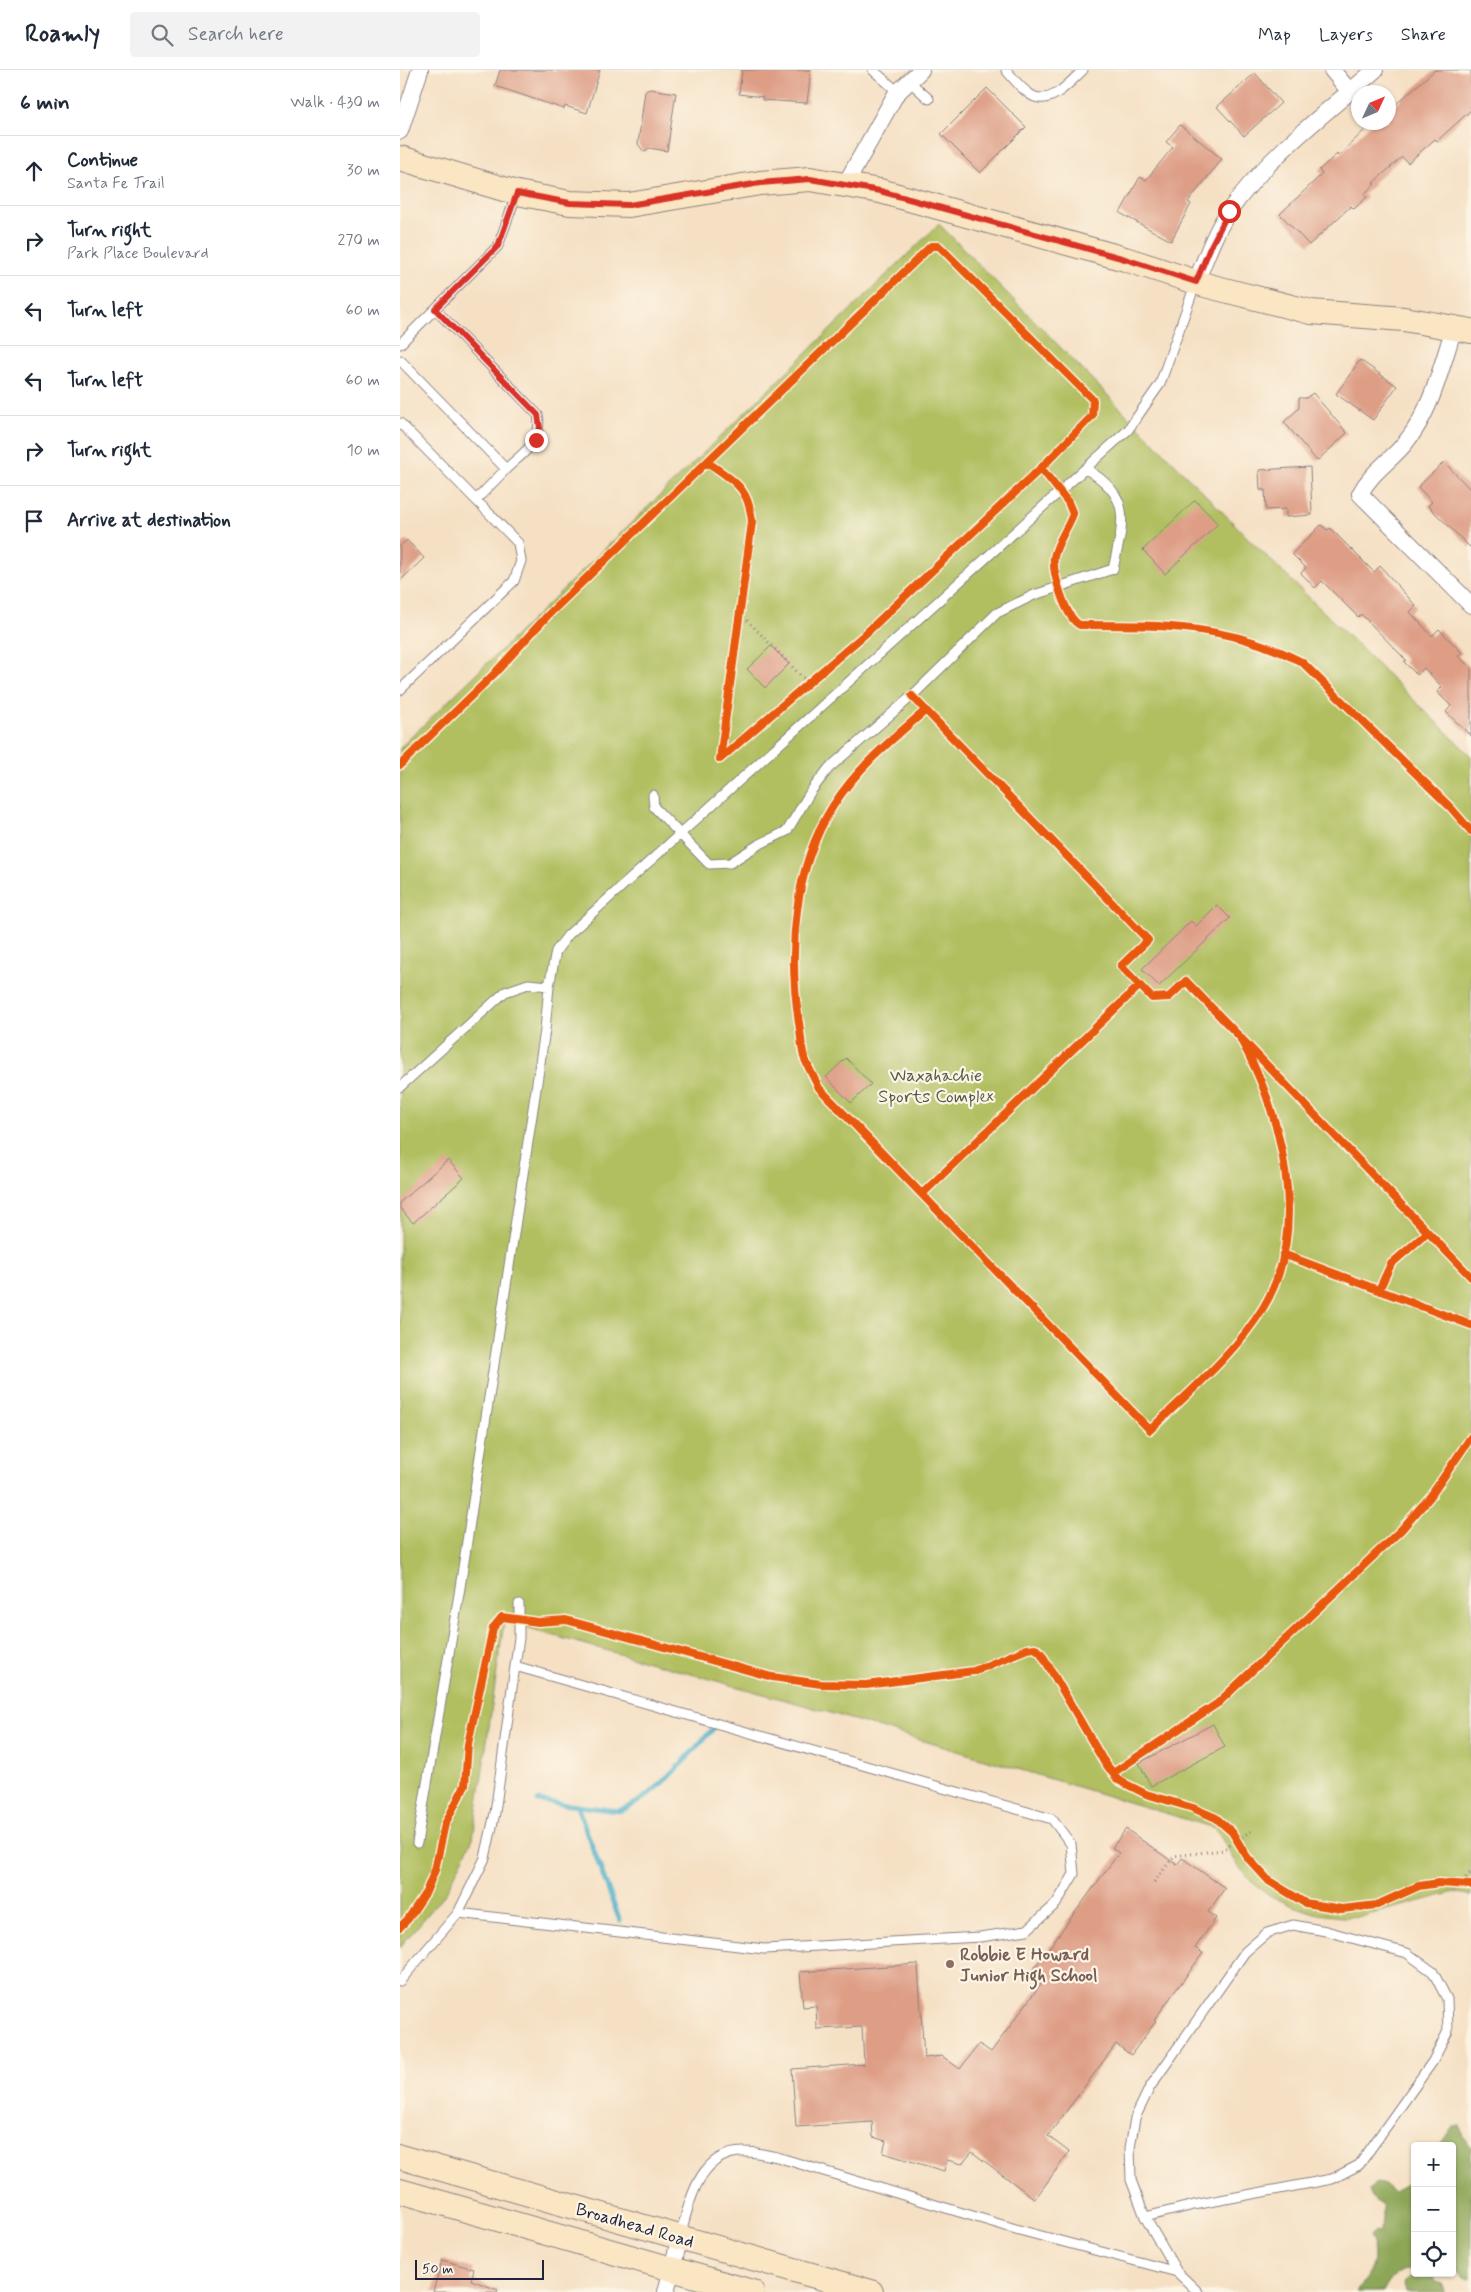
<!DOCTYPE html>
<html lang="en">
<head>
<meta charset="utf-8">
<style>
  :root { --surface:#fff; --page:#f2f2f3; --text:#1f2937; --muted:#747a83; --line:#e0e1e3 }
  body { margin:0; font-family:Mynerve,sans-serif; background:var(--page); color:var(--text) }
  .controls { position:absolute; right:15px; bottom:15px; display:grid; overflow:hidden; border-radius:5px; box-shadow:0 1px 4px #0004 }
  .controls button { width:45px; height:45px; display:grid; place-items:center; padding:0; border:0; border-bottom:1px solid var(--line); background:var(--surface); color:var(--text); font:25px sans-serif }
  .compass { position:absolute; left:951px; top:15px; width:45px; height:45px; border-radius:50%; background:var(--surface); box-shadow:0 1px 4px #0004; rotate:46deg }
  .scale { position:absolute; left:15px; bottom:12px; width:129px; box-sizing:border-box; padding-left:5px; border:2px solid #22223b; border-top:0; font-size:14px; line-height:18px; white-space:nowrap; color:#22223b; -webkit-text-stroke:4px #fcf5e5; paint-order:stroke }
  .stop { position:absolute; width:15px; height:15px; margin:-11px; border:4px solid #d93025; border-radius:50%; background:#fff }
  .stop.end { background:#d93025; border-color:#fff; box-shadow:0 1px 5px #0008 }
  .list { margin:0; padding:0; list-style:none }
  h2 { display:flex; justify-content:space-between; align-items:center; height:65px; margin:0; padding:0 20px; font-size:21px }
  h2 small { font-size:16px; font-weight:400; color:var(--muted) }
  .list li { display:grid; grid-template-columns:32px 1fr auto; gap:15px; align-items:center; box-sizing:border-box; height:70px; padding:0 20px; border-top:1px solid var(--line) }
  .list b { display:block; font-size:19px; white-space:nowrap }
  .list p { margin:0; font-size:16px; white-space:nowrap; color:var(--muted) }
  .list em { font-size:16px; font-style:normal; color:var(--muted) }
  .icon { flex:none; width:28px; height:28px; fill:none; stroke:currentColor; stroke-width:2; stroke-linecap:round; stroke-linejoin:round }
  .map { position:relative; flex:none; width:1071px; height:2222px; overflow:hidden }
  header { display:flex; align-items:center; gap:30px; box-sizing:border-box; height:70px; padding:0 25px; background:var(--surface); border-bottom:1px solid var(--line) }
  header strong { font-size:24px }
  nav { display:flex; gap:28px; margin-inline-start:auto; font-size:18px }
  .search { width:350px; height:45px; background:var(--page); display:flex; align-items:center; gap:12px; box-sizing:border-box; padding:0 18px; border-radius:5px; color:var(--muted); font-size:19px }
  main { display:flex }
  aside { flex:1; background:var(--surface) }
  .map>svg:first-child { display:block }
  .green { fill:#b1bf61; stroke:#6a704e }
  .forest { fill:#8ca657; stroke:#576449 }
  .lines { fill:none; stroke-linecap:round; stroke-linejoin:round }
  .stream { stroke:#4aafca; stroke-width:5 }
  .building { fill:#de9e86 }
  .lane-casing { stroke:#8c8180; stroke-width:11 }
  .street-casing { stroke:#8c8180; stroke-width:18 }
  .secondary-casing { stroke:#8c8180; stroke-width:26 }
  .path { stroke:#8c8180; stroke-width:3; stroke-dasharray:1 4; stroke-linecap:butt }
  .lane { stroke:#fff; stroke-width:9 }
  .street { stroke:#fff; stroke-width:16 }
  .secondary { stroke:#fbe6c3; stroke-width:24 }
  .cycleway-casing { stroke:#fcf5e5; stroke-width:11 }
  .cycleway { stroke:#e8590c; stroke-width:8 }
  .route { stroke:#d93025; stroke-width:6 }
  .education-dot { fill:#8d6e63; stroke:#fcf5e5; stroke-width:2 }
  .labels { text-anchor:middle; stroke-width:4.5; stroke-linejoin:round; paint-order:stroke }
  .park-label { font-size:18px; fill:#545948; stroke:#fcf5e5 }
  .education-label { font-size:18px; font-weight:bold; fill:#785e54; stroke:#fcf5e5; text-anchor:start }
  .street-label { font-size:18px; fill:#22223b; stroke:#fcf5e5 }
</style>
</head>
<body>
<header>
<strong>Roamly</strong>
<div class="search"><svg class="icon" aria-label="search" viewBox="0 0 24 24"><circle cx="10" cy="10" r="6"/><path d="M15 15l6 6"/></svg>Search here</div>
<nav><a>Map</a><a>Layers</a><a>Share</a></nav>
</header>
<main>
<aside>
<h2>6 min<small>Walk · 430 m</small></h2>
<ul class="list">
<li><svg class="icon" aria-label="ahead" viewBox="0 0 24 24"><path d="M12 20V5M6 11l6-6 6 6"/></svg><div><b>Continue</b><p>Santa Fe Trail</p></div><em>30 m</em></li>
<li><svg class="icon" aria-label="right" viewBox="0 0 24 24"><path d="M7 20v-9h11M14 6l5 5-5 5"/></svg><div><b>Turn right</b><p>Park Place Boulevard</p></div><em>270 m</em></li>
<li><svg class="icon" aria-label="left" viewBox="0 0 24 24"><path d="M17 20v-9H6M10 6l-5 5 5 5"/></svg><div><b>Turn left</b></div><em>60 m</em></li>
<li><svg class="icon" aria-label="left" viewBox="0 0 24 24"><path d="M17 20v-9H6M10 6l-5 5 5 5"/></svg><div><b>Turn left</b></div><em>60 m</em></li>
<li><svg class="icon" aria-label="right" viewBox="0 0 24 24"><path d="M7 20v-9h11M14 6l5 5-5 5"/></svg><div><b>Turn right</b></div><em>10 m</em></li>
<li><svg class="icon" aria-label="arrive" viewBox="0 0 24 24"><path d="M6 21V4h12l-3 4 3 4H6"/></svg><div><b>Arrive at destination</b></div></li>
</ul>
</aside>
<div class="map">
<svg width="1071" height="2222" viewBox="0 0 1071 2222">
  <rect width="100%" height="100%" fill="#fcf5e5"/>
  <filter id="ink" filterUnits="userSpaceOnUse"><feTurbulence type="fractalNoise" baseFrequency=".02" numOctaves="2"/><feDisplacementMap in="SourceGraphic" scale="10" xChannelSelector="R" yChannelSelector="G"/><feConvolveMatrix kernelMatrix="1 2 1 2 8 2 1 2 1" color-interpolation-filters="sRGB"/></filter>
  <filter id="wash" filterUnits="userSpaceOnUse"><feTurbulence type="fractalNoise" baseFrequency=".0096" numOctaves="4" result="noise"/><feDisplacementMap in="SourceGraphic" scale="20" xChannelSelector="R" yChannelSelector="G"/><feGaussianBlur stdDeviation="1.12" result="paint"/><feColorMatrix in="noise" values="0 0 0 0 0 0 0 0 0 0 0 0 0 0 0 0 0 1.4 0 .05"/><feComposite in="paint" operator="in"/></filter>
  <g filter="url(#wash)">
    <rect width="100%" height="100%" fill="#f5e0c4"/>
    <path class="green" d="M539 154 849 469 1071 686V1826L1055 1822 964 1846 943 1847 918 1844 893 1836 871 1826 852 1812 839 1797 815 1758 407 1636 104 1552 73 1768 45 1824 0 1877V678Z"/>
    <path class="forest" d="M1053 2056H1060L1063 2067 1071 2077V2209L1064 2208 1057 2200 1052 2188V2076H1039Z
      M1015 2110V2201C999 2197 989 2209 983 2222H957C959 2216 963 2214 966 2209 976 2195 976 2181 969 2166L975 2161 979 2162 983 2150V2137L971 2127 968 2120 977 2113 986 2115 993 2122Z
      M1018 2203H1031L1036 2212 1043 2214 1045 2222H1006L1005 2213 1013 2207H1020Z"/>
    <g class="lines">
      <path class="stream" d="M138 1731 218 1741C254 1730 287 1686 313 1659
        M177 1736 220 1851"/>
    </g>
    <g id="blocks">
      <path class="building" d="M100 0H200L187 43 165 36 164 39 95 16Z
        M342 0H411L407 33 362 30 363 27 339 24Z
        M1035 0H1071V40L1037 71 1035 69 1008 93 1002 87 973 113 975 114 964 124 967 127 954 139 951 136 909 175 880 144 922 104 919 100 937 84 938 86 973 52H988V41Z
        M855 3 881 33 844 66 817 37Z
        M587 18 626 57 580 103 541 64Z
        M250 19 276 23 267 81 249 78 244 82 238 74 245 21Z
        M780 55 822 89 788 132 791 134 771 171 720 143 740 107 746 110 773 77 766 72Z
        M960 290 997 316 973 350 936 324Z
        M913 323 947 363 917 391 884 352 899 338V328H906Z
        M1044 392 1071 420V478L1028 436 1032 432 1018 417Z
        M910 397 912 445 886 447V439L866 440 865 420H860L859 400Z
        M795 430 818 454 765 504 743 480Z
        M921 455 927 460 930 458 974 502 980 496 1016 536 1010 542 1032 566 1039 559 1062 583 1058 586 1071 598V666L1046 642 1051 636 1037 622 1042 617 1024 598 1017 605 1004 592 1006 590 961 544 958 547 922 511 915 518 901 503 906 498 892 484Z
        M7 470 24 488 0 511V476Z
        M371 576 389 594 365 618 347 599Z
        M817 835 830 848 759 916 742 899 791 851 796 856Z
        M446 988 471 1014 451 1033 426 1007Z
        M48 1090 64 1108 13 1153 0 1138V1132Z
        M813 1654 825 1677 751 1716 739 1693Z
        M726 1759 777 1795 782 1788 825 1818 808 1842 816 1848 795 1878 803 1883 754 1950 756 1951 731 1985 716 1974 648 2066 669 2082 635 2129 572 2082 562 2094 547 2090 544 2101 483 2083 486 2071 473 2067 472 2052 396 2057 392 1999 464 1994 462 1957 417 1959 416 1936 403 1937 400 1902 518 1894 524 1988 542 1986 560 1999 579 1974 591 1982 643 1911 631 1902 719 1783 712 1778Z
        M42 2190 74 2199 71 2210 98 2220 97 2222H33Z"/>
    </g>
  </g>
  <g filter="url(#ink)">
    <use href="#blocks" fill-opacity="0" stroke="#8c8180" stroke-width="1"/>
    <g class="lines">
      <g class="lane-casing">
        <path id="lane" d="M473 0 498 22
          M606 0C613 8 621 19 631 25 650 37 670 12 683 0
          M509 11 529 29
          M35 239 138 345C143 372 124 382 106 399
          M0 274 98 176 117 123
          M0 290 106 399 76 430 118 473 121 491 114 511 0 620
          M0 353 76 430
          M253 725 254 737 309 794 330 793 358 775 387 761 411 721 429 698 512 626 597 543 634 525 713 499C723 453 734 427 686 399
          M0 1017 105 922 128 914 149 916 156 881 168 865 728 360 760 314 796 212
          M17 1773 59 1524 145 960 149 916
          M58 1843 364 1879 580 1867 627 1860 656 1834 674 1804 671 1774 652 1749 115 1596
          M0 1911 58 1843 85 1788 95 1743 115 1596 119 1568V1534
          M745 2147 794 2135 932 2109 959 2095 1033 1991 1048 1961 1047 1929 1033 1902 1007 1883 926 1861 893 1855 867 1863 845 1882 750 2017 735 2048 730 2078 731 2110 745 2147 777 2202
          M280 2166C290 2131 299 2080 346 2082 356 2082 367 2085 377 2087L619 2160 777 2202 798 2222"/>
      </g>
      <g class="street-casing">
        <path id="street" d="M932 0 950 22
          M0 61 20 0
          M445 115 496 24 521 0
          M796 212C806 188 815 161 830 140 869 85 925 44 975 0
          M1054 258C1041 297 1032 340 1006 372 991 391 971 402 960 424L1071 535
          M266 2222 280 2167"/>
      </g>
      <g class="secondary-casing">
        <path id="secondary" d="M0 88 117 123 170 133 229 135 360 113 410 109 480 121 725 189 805 215 911 242 1004 249 1071 261
          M0 2087 471 2222
          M0 2121 352 2222"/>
      </g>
      <path class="path" d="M340 543 407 612
        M754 1812 774 1786 823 1780 854 1759
        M1059 1815 1071 1802"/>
      <use href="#lane" class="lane"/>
      <use href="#street" class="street"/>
      <use href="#secondary" class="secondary"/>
      <g class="cycleway-casing">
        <path id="cycleway" d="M307 392C334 411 349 417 352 452L320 689 464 565 641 398
          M512 626 748 870 721 896 752 928 769 927 786 911 1071 1207
          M526 640C492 669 457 698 433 736 393 799 388 881 399 953 401 964 401 976 404 987 408 997 414 1008 419 1018L750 1360C789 1322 834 1285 863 1238 911 1159 882 1045 841 970
          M0 695 94 604 149 544 531 176H539L693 330 692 346 641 398 668 432 673 444C668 458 657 472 654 487 652 503 666 549 680 555 761 555 829 554 902 592L1051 738 1071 761
          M522 1124 740 915
          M883 1184 1071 1255
          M979 1220 991 1194 1028 1162
          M713 1703 818 1633 1001 1460 1030 1427 1071 1367
          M0 1857 8 1849 26 1822 35 1800 45 1754 65 1715 68 1674 93 1558 102 1547 138 1552 166 1550 372 1607 421 1614 466 1615 574 1601 627 1579 635 1578 641 1583 703 1690 718 1710 746 1724 793 1738 816 1748 832 1762 847 1787 869 1811 905 1833 942 1839 977 1835 1019 1816 1039 1813 1071 1815"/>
      </g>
      <use href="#cycleway" class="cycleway"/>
    </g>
  </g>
  <g class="lines" filter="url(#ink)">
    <path class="route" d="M136 370 140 358 138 345 35 239 98 176 117 123 170 133 229 135 360 113 410 109 480 121 725 189 796 212 810 178 829 141"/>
  </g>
  <circle class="education-dot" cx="550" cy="1894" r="5"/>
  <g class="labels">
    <g class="park-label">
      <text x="536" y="1011">Waxahachie<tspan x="536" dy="21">Sports Complex</tspan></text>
    </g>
    <g class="education-label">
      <text x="560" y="1890">Robbie E Howard<tspan x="560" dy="21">Junior High School</tspan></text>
    </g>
    <g class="street-label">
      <text transform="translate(235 2155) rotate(16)" y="6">Broadhead Road</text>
    </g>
  </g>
</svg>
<div class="controls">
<button>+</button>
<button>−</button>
<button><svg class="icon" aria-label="locate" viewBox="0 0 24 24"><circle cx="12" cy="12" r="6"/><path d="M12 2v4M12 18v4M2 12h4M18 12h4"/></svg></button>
</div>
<svg class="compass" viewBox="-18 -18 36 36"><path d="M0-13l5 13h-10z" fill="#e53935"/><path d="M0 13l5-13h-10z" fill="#747a83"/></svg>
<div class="scale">50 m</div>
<div class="stop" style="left:829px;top:141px"></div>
<div class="stop end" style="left:136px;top:370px"></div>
</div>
</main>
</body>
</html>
